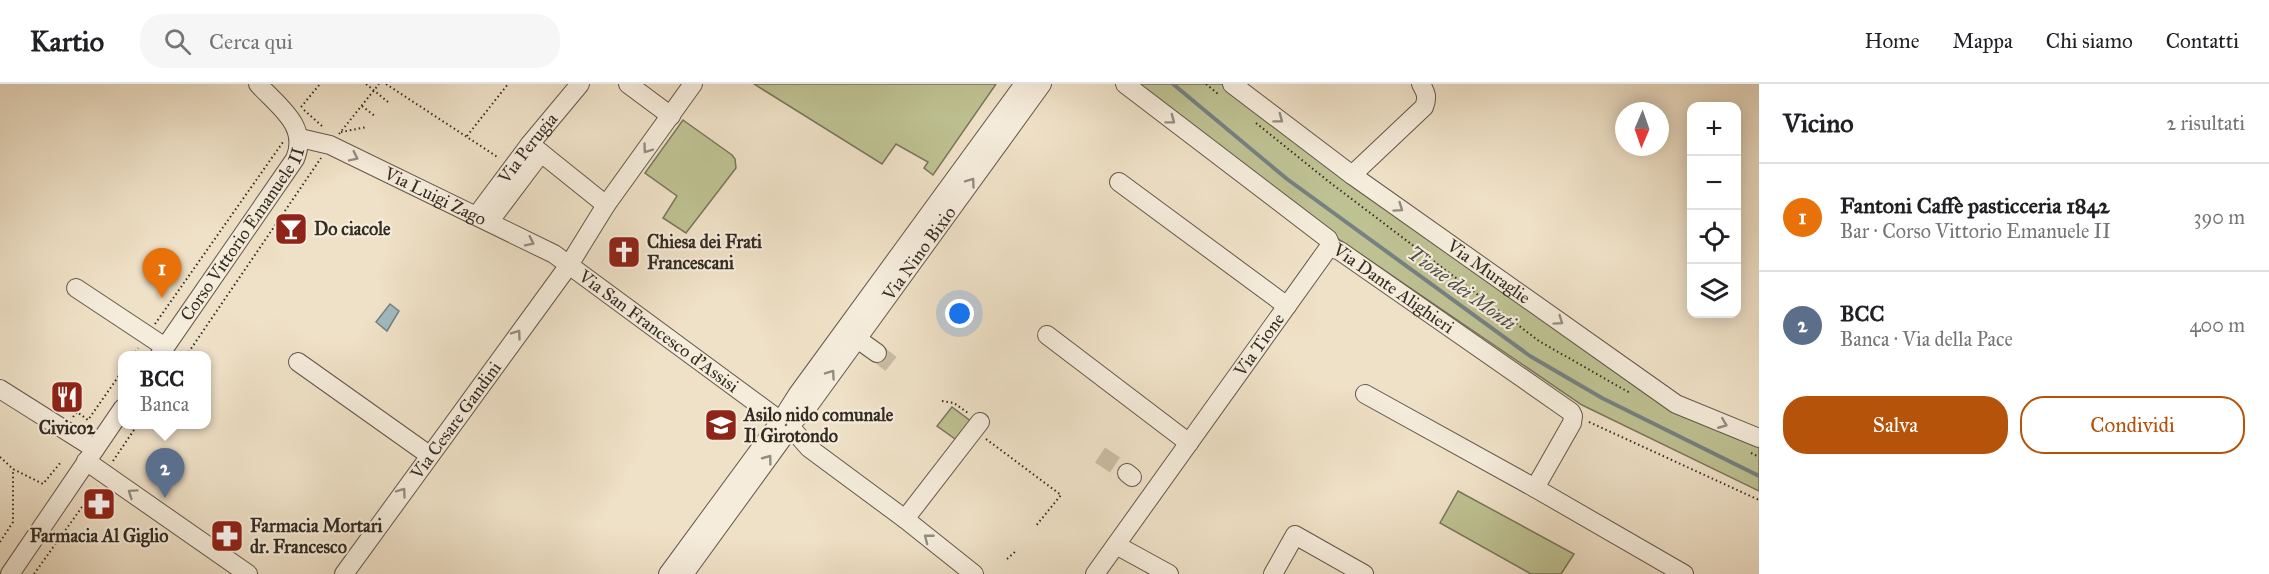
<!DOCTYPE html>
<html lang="it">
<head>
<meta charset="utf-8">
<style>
  :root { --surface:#fff; --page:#f6f6f6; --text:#202124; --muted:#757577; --line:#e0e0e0; --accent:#b45309 }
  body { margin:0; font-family:"IM FELL Great Primer",serif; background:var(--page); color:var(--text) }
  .controls { position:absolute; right:18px; top:18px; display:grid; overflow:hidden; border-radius:12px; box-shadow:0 3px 15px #0003 }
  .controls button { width:54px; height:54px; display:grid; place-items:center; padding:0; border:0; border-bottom:2px solid var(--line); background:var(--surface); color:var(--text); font:30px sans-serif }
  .compass { position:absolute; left:1615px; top:18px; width:54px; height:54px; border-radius:50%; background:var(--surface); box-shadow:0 3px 15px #0003; rotate:182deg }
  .you { position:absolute; left:960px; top:230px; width:21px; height:21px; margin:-15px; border:4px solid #fff; border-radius:50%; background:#1a73e8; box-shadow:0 0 0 9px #1a73e833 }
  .badge { display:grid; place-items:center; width:39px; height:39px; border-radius:50%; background:var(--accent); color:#fff; font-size:20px; font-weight:700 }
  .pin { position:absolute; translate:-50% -50px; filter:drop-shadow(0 2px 3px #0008) }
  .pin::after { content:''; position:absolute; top:32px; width:21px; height:18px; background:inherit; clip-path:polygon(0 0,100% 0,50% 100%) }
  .popup { position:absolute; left:118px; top:267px; width:93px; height:78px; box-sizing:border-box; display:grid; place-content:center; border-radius:12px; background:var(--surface); filter:drop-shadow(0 2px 4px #0005); font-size:20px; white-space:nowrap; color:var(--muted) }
  .popup b { font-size:22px; color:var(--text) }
  .popup::after { content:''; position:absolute; left:50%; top:100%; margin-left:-12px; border:12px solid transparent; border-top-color:var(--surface) }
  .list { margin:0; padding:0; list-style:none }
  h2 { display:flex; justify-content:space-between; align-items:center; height:78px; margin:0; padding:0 24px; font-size:26px }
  h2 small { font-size:20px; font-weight:400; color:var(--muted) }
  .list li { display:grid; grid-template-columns:39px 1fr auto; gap:18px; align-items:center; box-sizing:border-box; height:108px; padding:0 24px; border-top:2px solid var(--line) }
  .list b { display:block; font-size:22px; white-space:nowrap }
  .list p { margin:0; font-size:20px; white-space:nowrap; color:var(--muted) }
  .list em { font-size:20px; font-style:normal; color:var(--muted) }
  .actions { display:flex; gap:12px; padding:18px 24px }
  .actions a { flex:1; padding:14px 0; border:2px solid var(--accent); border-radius:24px; text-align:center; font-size:21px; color:var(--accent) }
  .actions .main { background:var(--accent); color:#fff }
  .icon { flex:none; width:33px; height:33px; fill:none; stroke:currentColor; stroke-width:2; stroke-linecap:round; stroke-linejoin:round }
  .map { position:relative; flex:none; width:1759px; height:490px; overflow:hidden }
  header { display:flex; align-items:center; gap:36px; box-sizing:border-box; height:84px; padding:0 30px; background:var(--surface); border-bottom:2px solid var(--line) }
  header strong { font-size:28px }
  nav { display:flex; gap:33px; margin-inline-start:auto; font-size:21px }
  .search { width:420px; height:54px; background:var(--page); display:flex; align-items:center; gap:15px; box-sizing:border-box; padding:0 21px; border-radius:24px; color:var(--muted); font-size:22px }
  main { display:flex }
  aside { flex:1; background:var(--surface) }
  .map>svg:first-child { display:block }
  .green { fill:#bec192; stroke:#79765a; stroke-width:1.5 }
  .water { fill:#a0bac1; stroke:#758182; stroke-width:1.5 }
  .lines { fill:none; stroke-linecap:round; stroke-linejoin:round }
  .stream { stroke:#758182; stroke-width:4 }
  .minor-tunnel { stroke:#cabda6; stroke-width:18; stroke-dasharray:18 9; stroke-linecap:butt }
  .minor-casing { stroke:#63584c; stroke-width:20 }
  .path { stroke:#342b23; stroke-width:2; stroke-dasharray:1.5 3; stroke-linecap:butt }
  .minor { stroke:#f5ecdb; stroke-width:18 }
  .oneway { stroke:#948c7f }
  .labels { text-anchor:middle; stroke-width:4.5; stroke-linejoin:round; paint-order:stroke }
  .street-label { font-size:18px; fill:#342b23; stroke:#f5ecdb }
  .poi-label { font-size:18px; font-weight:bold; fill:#342b23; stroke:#f5ecdb; text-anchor:start }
  .water-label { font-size:20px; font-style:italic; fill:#4f4f4a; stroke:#f5ecdb }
</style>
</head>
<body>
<header>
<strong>Kartio</strong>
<div class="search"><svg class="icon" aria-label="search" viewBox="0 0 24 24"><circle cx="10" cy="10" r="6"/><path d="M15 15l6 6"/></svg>Cerca qui</div>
<nav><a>Home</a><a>Mappa</a><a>Chi siamo</a><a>Contatti</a></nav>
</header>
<main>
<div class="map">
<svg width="1759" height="490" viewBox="0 0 1759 490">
  <rect width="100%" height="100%" fill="#efe1c7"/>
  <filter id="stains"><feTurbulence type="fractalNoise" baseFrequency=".00333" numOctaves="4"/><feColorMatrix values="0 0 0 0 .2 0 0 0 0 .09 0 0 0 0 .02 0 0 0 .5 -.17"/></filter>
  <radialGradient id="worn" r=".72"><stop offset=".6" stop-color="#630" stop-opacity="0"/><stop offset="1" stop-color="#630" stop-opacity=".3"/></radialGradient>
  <path class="green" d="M754 0H996L933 91 924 84 928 78 896 60 882 80Z
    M1139 0H1222L1336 88 1648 311 1759 363V407L1582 321 1334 152Z
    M683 36 732 71 735 75 736 84 686 149 663 134 677 112 645 89Z
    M952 323 972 338 958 357 937 342Z
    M1458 407 1574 470 1561 490H1531L1440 439Z"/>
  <path class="water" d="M390 220 399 227 387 247 376 238Z"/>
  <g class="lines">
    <path class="stream" d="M1173 0 1287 95 1530 272 1602 314 1759 392"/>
    <path class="minor-tunnel" d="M877 269 891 280
      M1100 371 1127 389"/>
    <g class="minor-casing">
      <g id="minor">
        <path d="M628 0 671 32"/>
        <path d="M1125 0 1328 155 1332 164"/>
        <path id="s1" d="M1232 0 1352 91 1676 320 1759 354"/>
        <path id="s2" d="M300 54 330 61 554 170 778 335"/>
        <path d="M530 60 606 121 693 0"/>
        <path d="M1352 91 1424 23C1428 13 1426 9 1421 0"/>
        <path d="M1119 98 1287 222"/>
        <path id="s3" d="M477 131 530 60 580 0"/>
        <path d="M489 138 541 69"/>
        <path id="s4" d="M1332 164 1340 167 1571 328 1573 332 1572 339 1535 404"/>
        <path d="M76 204 165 263"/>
        <path d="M1047 251 1189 359"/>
        <path d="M856 254 877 269"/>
        <path id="s5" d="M159 272 295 75C309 42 279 23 258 0"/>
        <path d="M298 278 429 371"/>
        <path d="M0 305 95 365"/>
        <path d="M1365 310 1535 404 1684 490"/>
        <path d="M785 330 797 311 1024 0"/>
        <path id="s6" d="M795 336 810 320 1042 0"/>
        <path d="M794 347 809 364 905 435 974 490"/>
        <path d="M86 377 248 490"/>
        <path d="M1127 389 1132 393"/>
        <path d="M905 435 980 338"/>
        <path d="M1116 461 1169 490"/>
        <path d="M10 490 123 324"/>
        <path id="s7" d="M344 490 569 181 606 121"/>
        <path d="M668 490 776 343"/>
        <path d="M684 490 785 351"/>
        <path id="s8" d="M1095 490 1327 166 1332 164"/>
        <path d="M1273 490 1295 451 1364 490"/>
      </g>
    </g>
    <path class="path" d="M366 0 388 18
      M386 0 499 74
      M1206 0 1218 10
      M362 22 376 33
      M301 23 320 0
      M304 26 322 42
      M1256 39 1328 97 1539 257 1630 309
      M341 48 367 43
      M339 50 379 0
      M467 52 508 0
      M155 240 283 58
      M133 272 138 264
      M186 272 321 74
      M942 317 954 319 968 329
      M73 333 77 328 88 336 123 286
      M1589 338 1759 416
      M986 355 1061 411 1035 443
      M1751 369 1759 373
      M0 373 13 385 43 400 61 378
      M113 377 138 340
      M0 458 13 438V385
      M1007 475 1016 467
      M34 490 97 402"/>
    <use href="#minor" class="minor"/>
  </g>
  <defs><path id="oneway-chevron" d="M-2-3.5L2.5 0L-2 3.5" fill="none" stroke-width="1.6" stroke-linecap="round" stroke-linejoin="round" transform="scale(1.5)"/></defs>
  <g class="oneway">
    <use href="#oneway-chevron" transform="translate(1279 35) rotate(37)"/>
    <use href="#oneway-chevron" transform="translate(1171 36) rotate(37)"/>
    <use href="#oneway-chevron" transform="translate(647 65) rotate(126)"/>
    <use href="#oneway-chevron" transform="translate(354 73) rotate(26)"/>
    <use href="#oneway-chevron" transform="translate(971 98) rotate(-54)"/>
    <use href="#oneway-chevron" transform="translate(1399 124) rotate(35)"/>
    <use href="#oneway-chevron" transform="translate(530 158) rotate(26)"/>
    <use href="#oneway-chevron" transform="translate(1559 237) rotate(35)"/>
    <use href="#oneway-chevron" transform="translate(517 250) rotate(-54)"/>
    <use href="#oneway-chevron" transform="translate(831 290) rotate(-55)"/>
    <use href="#oneway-chevron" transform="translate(1723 340) rotate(22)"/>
    <use href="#oneway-chevron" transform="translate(768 375) rotate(-53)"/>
    <use href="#oneway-chevron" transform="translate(402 408) rotate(-54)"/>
    <use href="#oneway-chevron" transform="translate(132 409) rotate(-145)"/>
    <use href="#oneway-chevron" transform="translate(928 454) rotate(-142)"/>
  </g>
  <defs>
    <g id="bar-square" transform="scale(1.725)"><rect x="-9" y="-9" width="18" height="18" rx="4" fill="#8f2418" stroke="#f5ecdb"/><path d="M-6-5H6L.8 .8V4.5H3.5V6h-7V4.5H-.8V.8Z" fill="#fff"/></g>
    <g id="church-square" transform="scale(1.725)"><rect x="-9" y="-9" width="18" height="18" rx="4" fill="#8f2418" stroke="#f5ecdb"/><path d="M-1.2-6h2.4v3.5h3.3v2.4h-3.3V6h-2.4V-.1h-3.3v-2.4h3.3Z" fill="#fff"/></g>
    <g id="restaurant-square" transform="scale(1.725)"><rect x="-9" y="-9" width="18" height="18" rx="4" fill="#8f2418" stroke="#f5ecdb"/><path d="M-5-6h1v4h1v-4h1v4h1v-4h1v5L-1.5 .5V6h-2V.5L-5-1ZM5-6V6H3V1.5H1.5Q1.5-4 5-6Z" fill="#fff"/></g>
    <g id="school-square" transform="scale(1.725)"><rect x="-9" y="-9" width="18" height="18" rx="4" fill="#8f2418" stroke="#f5ecdb"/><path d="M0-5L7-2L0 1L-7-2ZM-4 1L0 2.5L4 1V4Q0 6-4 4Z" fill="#fff"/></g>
    <g id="pharmacy-square" transform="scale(1.725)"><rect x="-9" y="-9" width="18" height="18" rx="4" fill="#8f2418" stroke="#f5ecdb"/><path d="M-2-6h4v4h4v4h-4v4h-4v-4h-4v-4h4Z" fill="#fff"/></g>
  </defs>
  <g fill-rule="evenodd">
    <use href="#bar-square" x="291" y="145"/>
    <use href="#church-square" x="624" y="168"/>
    <use href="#restaurant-square" x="67" y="313"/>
    <use href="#school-square" x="721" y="341"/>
    <use href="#pharmacy-square" x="99" y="420"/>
    <use href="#pharmacy-square" x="227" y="452"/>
  </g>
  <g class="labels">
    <g class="street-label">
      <text dy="6" stroke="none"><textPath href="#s3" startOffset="84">Via Perugia</textPath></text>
      <text dy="6" stroke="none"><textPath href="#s2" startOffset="148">Via Luigi Zago</textPath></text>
      <text dy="6" stroke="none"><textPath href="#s5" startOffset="148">Corso Vittorio Emanuele II</textPath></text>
      <text dy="6" stroke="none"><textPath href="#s6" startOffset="208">Via Nino Bixio</textPath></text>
      <text dy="6" stroke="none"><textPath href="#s1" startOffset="318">Via Muraglie</textPath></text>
      <text dy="6" stroke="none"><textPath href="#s4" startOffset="74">Via Dante Alighieri</textPath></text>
      <text dy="6" stroke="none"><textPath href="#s2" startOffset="410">Via San Francesco d'Assisi</textPath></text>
      <text dy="6" stroke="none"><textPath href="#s8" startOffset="282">Via Tione</textPath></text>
      <text dy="6" stroke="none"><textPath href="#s7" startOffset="190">Via Cesare Gandini</textPath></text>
    </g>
    <g class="poi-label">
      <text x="314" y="151">Do ciacole</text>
      <text x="647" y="164">Chiesa dei Frati<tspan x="647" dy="21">Francescani</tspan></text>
      <text x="744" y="337">Asilo nido comunale<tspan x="744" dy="21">Il Girotondo</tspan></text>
      <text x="67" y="350" text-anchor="middle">Civico2</text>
      <text x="250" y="448">Farmacia Mortari<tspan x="250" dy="21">dr. Francesco</tspan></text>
      <text x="99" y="458" text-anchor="middle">Farmacia Al Giglio</text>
    </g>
    <g class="water-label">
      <text transform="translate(1462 204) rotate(36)" y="7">Tione dei Monti</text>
    </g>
  </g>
  <rect width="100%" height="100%" filter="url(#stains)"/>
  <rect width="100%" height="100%" fill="url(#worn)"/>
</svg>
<div class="controls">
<button>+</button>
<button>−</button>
<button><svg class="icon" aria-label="locate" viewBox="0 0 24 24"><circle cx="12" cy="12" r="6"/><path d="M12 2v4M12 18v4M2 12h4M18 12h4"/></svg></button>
<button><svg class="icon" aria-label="layers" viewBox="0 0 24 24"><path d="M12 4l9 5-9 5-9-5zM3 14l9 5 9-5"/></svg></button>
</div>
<svg class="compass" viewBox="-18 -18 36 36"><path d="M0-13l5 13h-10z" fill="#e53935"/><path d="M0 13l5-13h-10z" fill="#757577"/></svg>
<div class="you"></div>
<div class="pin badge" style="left:162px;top:214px;background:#e8710a">1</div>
<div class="pin badge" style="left:165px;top:414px;background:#5c6f8a">2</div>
<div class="popup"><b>BCC</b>Banca</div>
</div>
<aside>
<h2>Vicino<small>2 risultati</small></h2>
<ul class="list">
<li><span class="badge" style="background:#e8710a">1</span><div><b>Fantoni Caffè pasticceria 1842</b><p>Bar · Corso Vittorio Emanuele II</p></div><em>390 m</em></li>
<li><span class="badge" style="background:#5c6f8a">2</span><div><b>BCC</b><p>Banca · Via della Pace</p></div><em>400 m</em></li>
</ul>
<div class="actions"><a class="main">Salva</a><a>Condividi</a></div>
</aside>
</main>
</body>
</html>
